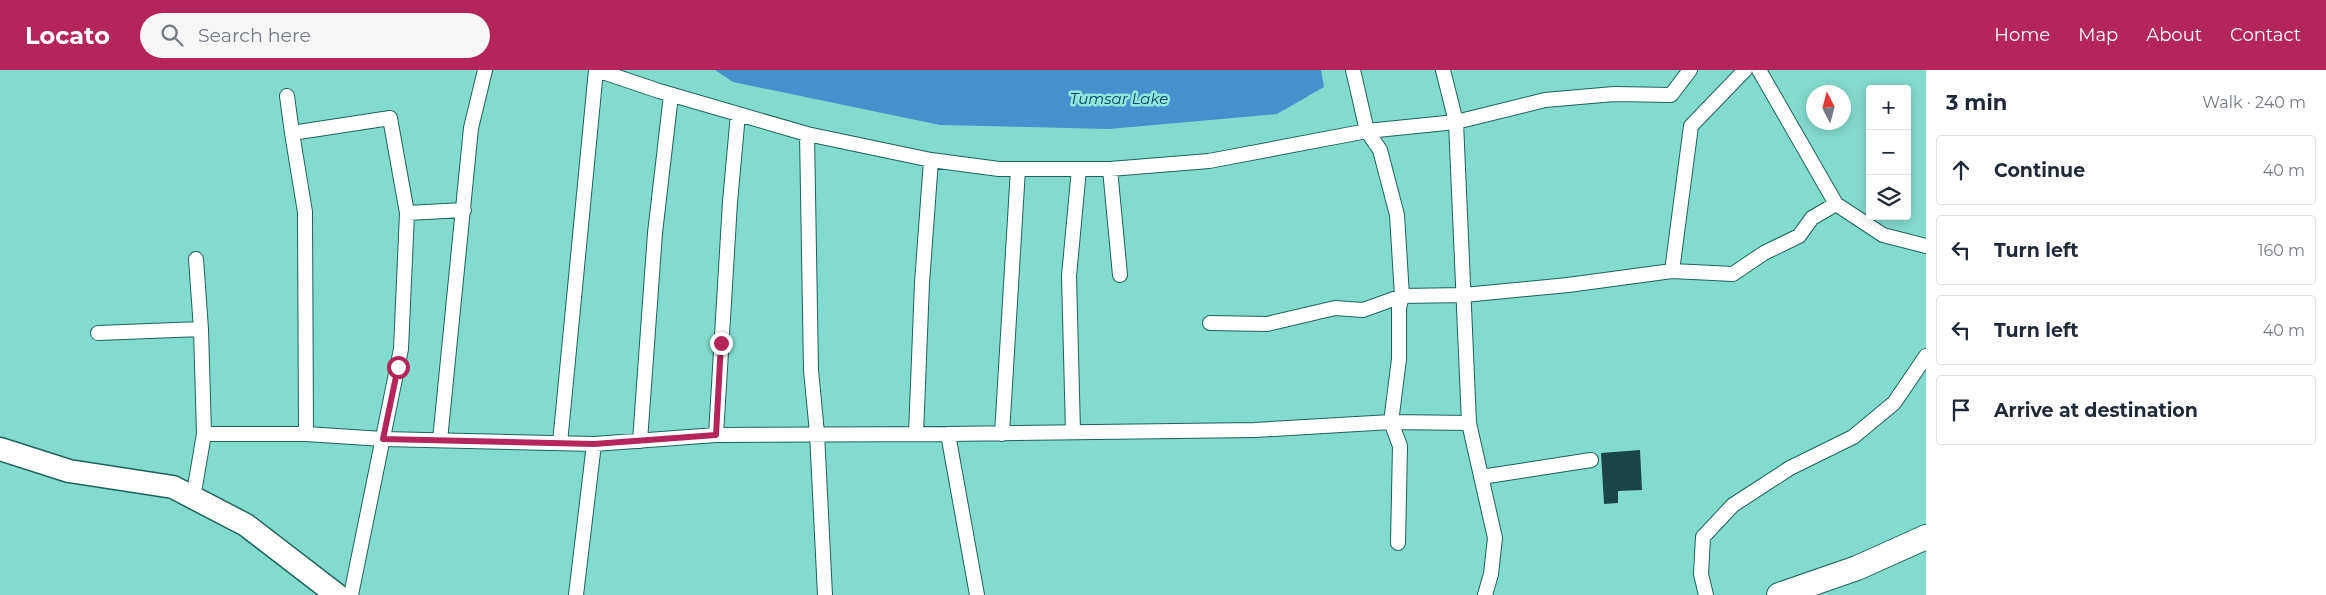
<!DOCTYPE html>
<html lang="en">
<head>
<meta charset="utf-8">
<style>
  :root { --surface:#fff; --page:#f6f6f7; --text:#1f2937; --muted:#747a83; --line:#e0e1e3; --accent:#b3255b }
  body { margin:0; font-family:Montserrat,sans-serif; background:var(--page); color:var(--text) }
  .controls { position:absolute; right:15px; top:15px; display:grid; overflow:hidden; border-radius:5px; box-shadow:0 2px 12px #0003 }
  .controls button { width:45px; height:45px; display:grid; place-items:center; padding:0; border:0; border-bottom:1px solid var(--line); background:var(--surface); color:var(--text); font:25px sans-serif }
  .compass { position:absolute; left:1806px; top:15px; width:45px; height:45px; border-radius:50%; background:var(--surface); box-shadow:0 2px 12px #0003; rotate:354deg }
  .stop { position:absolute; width:15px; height:15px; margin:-11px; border:4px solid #b3255b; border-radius:50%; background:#fff }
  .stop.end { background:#b3255b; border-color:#fff; box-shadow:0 1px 5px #0008 }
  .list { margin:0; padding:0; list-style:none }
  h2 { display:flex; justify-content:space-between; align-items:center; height:65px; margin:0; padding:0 20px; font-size:21px }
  h2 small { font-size:16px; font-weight:400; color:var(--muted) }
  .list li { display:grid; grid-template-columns:32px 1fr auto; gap:15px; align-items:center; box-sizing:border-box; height:70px; margin:0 10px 10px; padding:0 10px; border:1px solid var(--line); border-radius:5px }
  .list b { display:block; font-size:19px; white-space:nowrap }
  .list em { font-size:16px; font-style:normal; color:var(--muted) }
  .icon { flex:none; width:28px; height:28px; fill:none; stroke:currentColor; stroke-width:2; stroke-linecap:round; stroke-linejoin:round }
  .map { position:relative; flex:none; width:1926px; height:525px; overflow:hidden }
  header { display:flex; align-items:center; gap:30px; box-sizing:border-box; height:70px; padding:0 25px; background:var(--accent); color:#fff }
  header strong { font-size:24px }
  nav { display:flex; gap:28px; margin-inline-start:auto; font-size:18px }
  .search { width:350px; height:45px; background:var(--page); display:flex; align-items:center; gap:12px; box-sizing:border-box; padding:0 18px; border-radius:28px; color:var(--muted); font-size:19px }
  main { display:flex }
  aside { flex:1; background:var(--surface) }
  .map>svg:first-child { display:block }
  .water { fill:#4392cd }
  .building { fill:#194448 }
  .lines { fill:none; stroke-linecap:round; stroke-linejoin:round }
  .minor-casing { stroke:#1c635b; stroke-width:16 }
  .primary-casing { stroke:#1c635b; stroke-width:25 }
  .trunk-casing { stroke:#1c635b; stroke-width:26 }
  .minor { stroke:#fff; stroke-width:14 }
  .primary { stroke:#fff; stroke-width:22 }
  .trunk { stroke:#fff; stroke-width:24 }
  .route { stroke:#b3255b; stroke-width:6 }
  .labels { text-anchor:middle; stroke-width:5; stroke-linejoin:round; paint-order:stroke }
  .water-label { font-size:15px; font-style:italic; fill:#024269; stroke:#90e8db }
</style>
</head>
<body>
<header>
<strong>Locato</strong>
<div class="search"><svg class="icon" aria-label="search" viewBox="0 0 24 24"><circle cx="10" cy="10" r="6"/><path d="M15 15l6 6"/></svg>Search here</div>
<nav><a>Home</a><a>Map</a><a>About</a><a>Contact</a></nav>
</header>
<main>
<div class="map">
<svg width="1926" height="525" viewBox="0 0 1926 525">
  <rect width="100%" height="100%" fill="#83dbce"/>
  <path class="water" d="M715 0H1321L1324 17 1277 44 1109 59 940 55 733 12Z"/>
  <path class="building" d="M1640 380 1642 420 1618 421V433L1604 434 1601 383Z"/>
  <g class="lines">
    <g class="minor-casing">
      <path id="minor" d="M597 0 659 21 807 64 931 90 999 99H1110L1209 91 1367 61 1353 0
        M287 26 292 63
        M807 64 811 300 817 363 825 525
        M1110 99 1120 205
        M1836 134 1883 165 1926 176
        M407 143 464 140
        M196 189 201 259
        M1672 201 1691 56 1745 0
        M1210 253 1267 254 1335 238 1363 240 1402 226 1464 225 1568 215 1672 201 1733 204 1764 183 1799 166 1812 148 1836 134 1759 0
        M98 263 201 259 204 364
        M1469 353 1495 468 1491 504 1485 525
        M1073 362 1069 206 1079 99
        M306 364 305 142 292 63 390 48 407 143 401 279 351 525
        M916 364 922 213 931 90
        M948 364 977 525
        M1002 364 1018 99
        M716 365 730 132 738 44
        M440 370 471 58 485 0
        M640 371 655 163 671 25
        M560 373 596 0
        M1481 407 1591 390
        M193 428 204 364H306L383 369 594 374 716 365 948 364 1255 360 1391 352 1469 353 1456 52 1443 0
        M1398 473 1400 376 1391 352 1399 289V238L1402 226 1397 145 1380 80 1367 61 1456 52 1545 30 1614 24 1671 25 1690 0
        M576 525 594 374
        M1706 525 1701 504 1703 467 1733 435 1790 398 1853 367 1894 333 1926 286"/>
    </g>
    <g class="primary-casing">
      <path id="primary" d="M0 379 69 401 173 417 246 455 337 525"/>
    </g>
    <g class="trunk-casing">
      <path id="trunk" d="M1779 525 1857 498 1926 467"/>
    </g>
    <use href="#minor" class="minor"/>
    <use href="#primary" class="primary"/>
    <use href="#trunk" class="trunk"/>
  </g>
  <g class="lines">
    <path class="route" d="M398 297 383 369 594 374 716 365 721 273"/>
  </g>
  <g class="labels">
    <g class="water-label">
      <text x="1119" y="34">Tumsar Lake</text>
    </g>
  </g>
</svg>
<div class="controls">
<button>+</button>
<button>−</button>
<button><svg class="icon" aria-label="layers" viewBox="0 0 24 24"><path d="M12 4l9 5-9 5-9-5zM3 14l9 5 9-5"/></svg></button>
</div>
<svg class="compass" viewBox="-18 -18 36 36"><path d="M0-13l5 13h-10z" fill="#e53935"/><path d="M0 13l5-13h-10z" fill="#747a83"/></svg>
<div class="stop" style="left:398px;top:297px"></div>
<div class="stop end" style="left:721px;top:273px"></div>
</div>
<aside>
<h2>3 min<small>Walk · 240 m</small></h2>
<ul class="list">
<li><svg class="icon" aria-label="ahead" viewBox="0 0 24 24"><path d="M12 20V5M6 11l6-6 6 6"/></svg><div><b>Continue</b></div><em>40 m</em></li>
<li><svg class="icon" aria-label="left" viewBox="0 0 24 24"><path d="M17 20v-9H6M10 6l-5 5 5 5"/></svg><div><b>Turn left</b></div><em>160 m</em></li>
<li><svg class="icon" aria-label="left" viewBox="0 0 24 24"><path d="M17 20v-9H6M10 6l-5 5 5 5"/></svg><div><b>Turn left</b></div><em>40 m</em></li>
<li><svg class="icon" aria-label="arrive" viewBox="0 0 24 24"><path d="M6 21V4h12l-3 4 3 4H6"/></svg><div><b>Arrive at destination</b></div></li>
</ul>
</aside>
</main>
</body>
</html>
